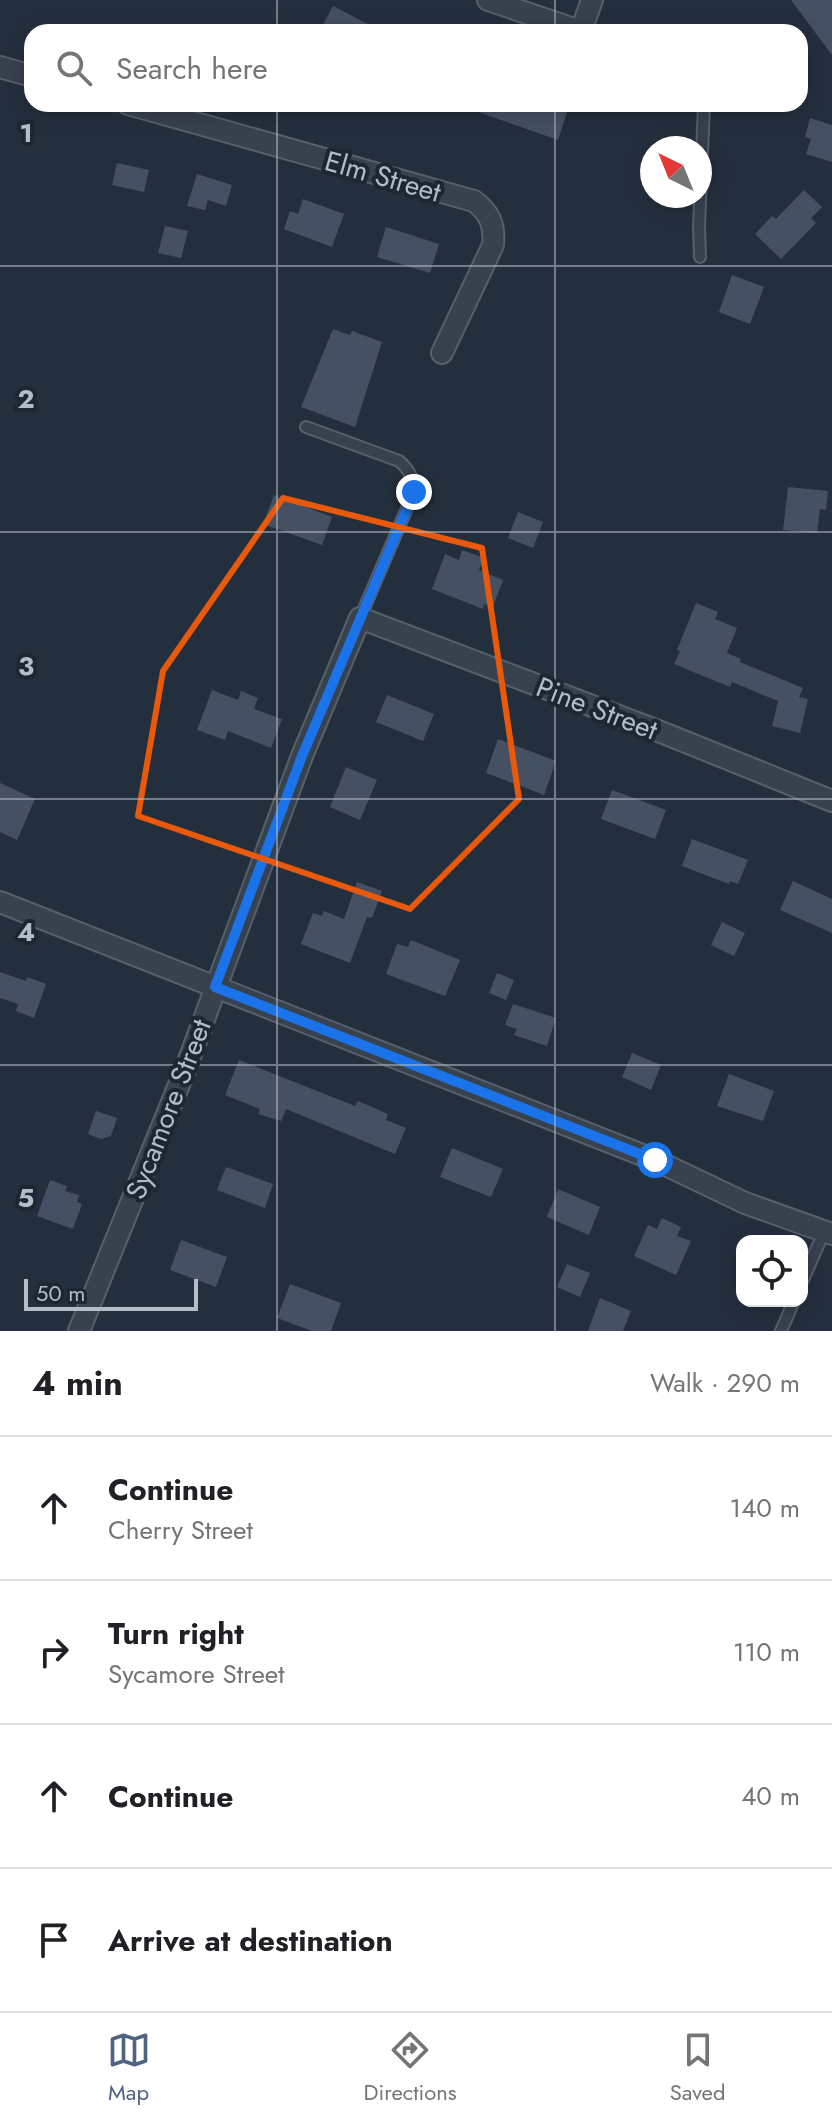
<!DOCTYPE html>
<html lang="en">
<head>
<meta charset="utf-8">
<style>
  :root { --surface:#fff; --page:#f2f2f2; --text:#202124; --muted:#757577; --line:#e0e0e0; --accent:#506383 }
  body { margin:0; font-family:Jost,sans-serif; background:var(--page); color:var(--text) }
  .controls { position:absolute; right:24px; bottom:24px; display:grid; overflow:hidden; border-radius:16px; box-shadow:0 4px 20px #0003 }
  .controls button { width:72px; height:72px; display:grid; place-items:center; padding:0; border:0; border-bottom:2px solid var(--line); background:var(--surface); color:var(--text); font:40px sans-serif }
  .compass { position:absolute; left:640px; top:136px; width:72px; height:72px; border-radius:50%; background:var(--surface); box-shadow:0 4px 20px #0003; rotate:317deg }
  .scale { position:absolute; left:24px; bottom:20px; width:174px; box-sizing:border-box; padding-left:8px; border:4px solid #b4bcc9; border-top:0; font-size:22px; line-height:28px; white-space:nowrap; color:#b4bcc9; -webkit-text-stroke:6px #1d2633; paint-order:stroke }
  .stop { position:absolute; width:24px; height:24px; margin:-18px; border:6px solid #1a73e8; border-radius:50%; background:#fff }
  .stop.end { background:#1a73e8; border-color:#fff; box-shadow:0 2px 8px #0008 }
  .list { margin:0; padding:0; list-style:none }
  h2 { display:flex; justify-content:space-between; align-items:center; height:104px; margin:0; padding:0 32px; font-size:34px }
  h2 small { font-size:26px; font-weight:400; color:var(--muted) }
  .list li { display:grid; grid-template-columns:52px 1fr auto; gap:24px; align-items:center; box-sizing:border-box; height:144px; padding:0 32px; border-top:2px solid var(--line) }
  .list b { display:block; font-size:30px; white-space:nowrap }
  .list p { margin:0; font-size:26px; white-space:nowrap; color:var(--muted) }
  .list em { font-size:26px; font-style:normal; color:var(--muted) }
  .icon { flex:none; width:44px; height:44px; fill:none; stroke:currentColor; stroke-width:2; stroke-linecap:round; stroke-linejoin:round }
  .map { position:relative; flex:none; width:832px; height:1331px; overflow:hidden }
  .search { position:absolute; background:var(--surface); box-shadow:0 4px 20px #0003; left:24px; right:24px; top:24px; height:88px; display:flex; align-items:center; gap:20px; box-sizing:border-box; padding:0 28px; border-radius:24px; color:var(--muted); font-size:30px }
  .sheet { height:680px; background:var(--surface) }
  nav { display:flex; justify-content:space-around; align-items:center; box-sizing:border-box; height:112px; border-top:2px solid var(--line); background:var(--surface); font-size:22px; color:var(--muted) }
  nav a { display:grid; justify-items:center; gap:4px }
  nav .on { color:var(--accent) }
  .map>svg:first-child { display:block }
  .building { fill:#455162 }
  .lines { fill:none; stroke-linecap:round; stroke-linejoin:round }
  .service-casing { stroke:#565f6c; stroke-width:14 }
  .minor-casing { stroke:#565f6c; stroke-width:24 }
  .service { stroke:#38414e; stroke-width:10 }
  .minor { stroke:#38414e; stroke-width:20 }
  .route { stroke:#1a73e8; stroke-width:10 }
  .marked { fill:none; stroke:#e8590c; stroke-width:6; stroke-linejoin:round }
  .grid { fill:none; stroke:#b4bcc9; stroke-width:2; stroke-opacity:0.55 }
  .labels { text-anchor:middle; stroke-width:8; stroke-linejoin:round; paint-order:stroke }
  .street-label { font-size:28px; fill:#b4bcc9; stroke:#1d2633 }
  .grid-label { font-size:26px; text-anchor:middle; font-weight:bold; fill:#b4bcc9; stroke:#1d2633; stroke-width:8; stroke-linejoin:round; paint-order:stroke }
</style>
</head>
<body>
<div class="map">
<svg width="832" height="1331" viewBox="0 0 832 1331">
  <rect width="100%" height="100%" fill="#242f3e"/>
  <path class="building" d="M791 0H832V55Z
    M333 6 383 32H319Z
    M464 104H565L563 111 567 112 558 140 464 107Z
    M810 118 832 125V162L806 154 811 139 805 137Z
    M117 163 149 170 144 192 112 185Z
    M197 174 232 185 226 206 208 200 205 210 187 206Z
    M804 190 822 207 811 218 816 223 781 259 755 234 772 216 776 219Z
    M303 199 344 214 332 247 284 229 290 211 298 214Z
    M165 226 188 231 181 258 158 253Z
    M386 227 439 244 430 273 377 257Z
    M732 275 764 287 750 324 719 312Z
    M333 329 350 335 352 331 382 342 355 427 301 407Z
    M788 487 828 491 826 510 820 509 817 533 783 530Z
    M274 495 332 517 322 545 263 524Z
    M518 512 543 522 533 548 508 538Z
    M462 550 484 558 479 570 503 580 493 607 484 604 483 609 432 589 445 554 459 560Z
    M696 603 718 612 715 619 737 628 727 653 741 659 740 662 803 688 799 697 808 699 800 733 772 726 778 701 732 682 730 687 674 664 680 651 677 650Z
    M212 690 238 700 241 691 258 698 254 709 282 719 271 748 228 731 225 740 197 730Z
    M387 695 434 714 423 741 376 722Z
    M498 739 556 761 544 795 486 773Z
    M346 767 377 780 360 820 330 807Z
    M0 783 35 799 17 840 0 832Z
    M612 790 666 810 655 839 601 819Z
    M692 839 748 860 738 884 730 881 729 884 682 866Z
    M793 881 832 899V933L780 910Z
    M357 882 382 891 372 918 367 917 350 963 301 944 313 913 322 916 324 911 344 919Z
    M722 922 745 933 734 956 711 945Z
    M411 940 460 960 445 996 386 974 397 944 408 947Z
    M0 972 26 981 27 977 46 984 34 1018 16 1011 18 1004 0 998Z
    M497 973 514 980 506 1000 489 993Z
    M513 1004 556 1018 547 1046 514 1035 517 1029 505 1025Z
    M632 1053 661 1065 651 1090 622 1077Z
    M239 1060 355 1106 358 1101 388 1114 386 1120 406 1128 395 1154 286 1109 281 1121 258 1114 260 1109 225 1095Z
    M729 1074 774 1091 763 1121 717 1106Z
    M96 1111 117 1118 111 1136 101 1139 88 1134Z
    M452 1148 503 1169 491 1197 440 1177Z
    M226 1167 273 1184 265 1208 217 1190Z
    M50 1180 67 1186 65 1191 79 1195 77 1202 82 1204 73 1229 37 1216Z
    M558 1189 600 1207 589 1235 547 1217Z
    M662 1218 681 1227 677 1236 691 1241 676 1275 634 1256 648 1225 657 1229Z
    M181 1240 227 1257 216 1287 170 1270Z
    M567 1264 590 1273 580 1297 557 1287Z
    M290 1284 341 1303 331 1331H312L277 1318Z
    M600 1298 631 1311 623 1331H588Z"/>
  <g class="lines">
    <g class="service-casing">
      <path id="service" d="M700 257 699 227 704 104
        M306 427 399 461C410 470 413 478 414 492L360 618
        M802 1282 824 1232
        M781 1331 794 1301"/>
    </g>
    <g class="minor-casing">
      <path id="minor" d="M488 0 583 32
        M581 31 592 0
        M0 67 32 76
        M128 104 474 201C490 213 495 225 493 245L442 353
        M0 902 655 1160 745 1203 832 1234
        M79 1331 187 1065 302 756 360 618 661 732 832 801"/>
    </g>
    <use href="#service" class="service"/>
    <use href="#minor" class="minor"/>
  </g>
  <g class="lines">
    <path class="route" d="M414 492 302 756 215 987 655 1160"/>
  </g>
  <path class="marked" d="M283 498 482 548 519 799 410 909 138 816 163 671Z"/>
  <path class="grid" d="M277 0V32M555 0V32M277 104V1331M555 104V1331M0 266H832M0 532H832M0 799H832M0 1065H832"/>
  <g class="labels">
    <g class="street-label">
      <text transform="translate(383 176) rotate(16)" y="10">Elm Street</text>
      <text transform="translate(597 708) rotate(21)" y="10">Pine Street</text>
      <text transform="translate(168 1109) rotate(-69)" y="10">Sycamore Street</text>
    </g>
  </g>
  <g class="grid-label">
    <text x="26" y="142">1</text>
    <text x="26" y="408">2</text>
    <text x="26" y="675">3</text>
    <text x="26" y="941">4</text>
    <text x="26" y="1207">5</text>
  </g>
</svg>
<div class="controls">
<button><svg class="icon" aria-label="locate" viewBox="0 0 24 24"><circle cx="12" cy="12" r="6"/><path d="M12 2v4M12 18v4M2 12h4M18 12h4"/></svg></button>
</div>
<svg class="compass" viewBox="-18 -18 36 36"><path d="M0-13l5 13h-10z" fill="#e53935"/><path d="M0 13l5-13h-10z" fill="#757577"/></svg>
<div class="scale">50 m</div>
<div class="stop" style="left:655px;top:1160px"></div>
<div class="stop end" style="left:414px;top:492px"></div>
<div class="search"><svg class="icon" aria-label="search" viewBox="0 0 24 24"><circle cx="10" cy="10" r="6"/><path d="M15 15l6 6"/></svg>Search here</div>
</div>
<section class="sheet">
<h2>4 min<small>Walk · 290 m</small></h2>
<ul class="list">
<li><svg class="icon" aria-label="ahead" viewBox="0 0 24 24"><path d="M12 20V5M6 11l6-6 6 6"/></svg><div><b>Continue</b><p>Cherry Street</p></div><em>140 m</em></li>
<li><svg class="icon" aria-label="right" viewBox="0 0 24 24"><path d="M7 20v-9h11M14 6l5 5-5 5"/></svg><div><b>Turn right</b><p>Sycamore Street</p></div><em>110 m</em></li>
<li><svg class="icon" aria-label="ahead" viewBox="0 0 24 24"><path d="M12 20V5M6 11l6-6 6 6"/></svg><div><b>Continue</b></div><em>40 m</em></li>
<li><svg class="icon" aria-label="arrive" viewBox="0 0 24 24"><path d="M6 21V4h12l-3 4 3 4H6"/></svg><div><b>Arrive at destination</b></div></li>
</ul>
</section>
<nav>
<a class="on"><svg class="icon" aria-label="map" viewBox="0 0 24 24"><path d="M3 6l6-2 6 2 6-2v14l-6 2-6-2-6 2zM9 4v14M15 6v14"/></svg>Map</a>
<a><svg class="icon" aria-label="directions" viewBox="0 0 24 24"><path d="M12 3l9 9-9 9-9-9zM9 14v-3h6M13 9l2 2-2 2"/></svg>Directions</a>
<a><svg class="icon" aria-label="saved" viewBox="0 0 24 24"><path d="M7 4h10v16l-5-4-5 4z"/></svg>Saved</a>
</nav>
</body>
</html>
